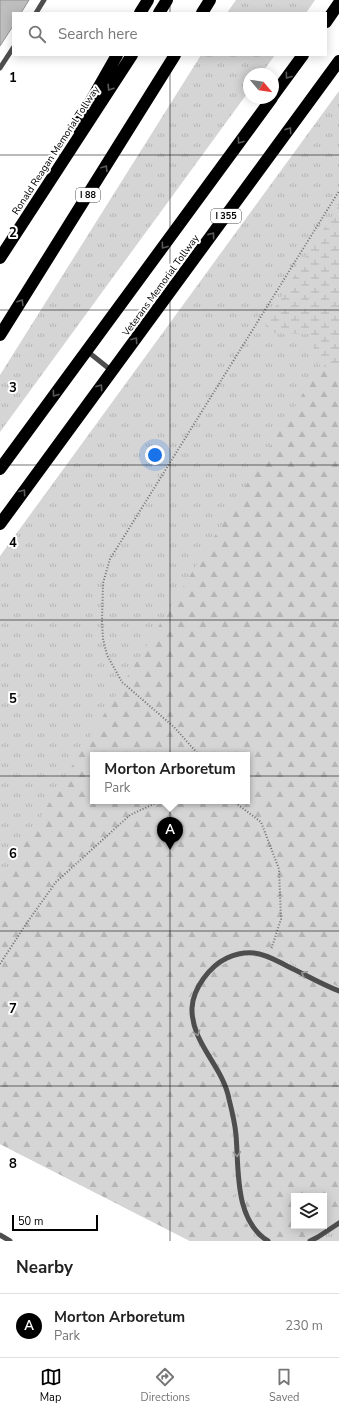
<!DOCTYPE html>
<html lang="en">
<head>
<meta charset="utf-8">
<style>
  :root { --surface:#fff; --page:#f6f6f6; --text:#222; --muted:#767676; --line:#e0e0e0; --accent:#000 }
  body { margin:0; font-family:"Nunito Sans",sans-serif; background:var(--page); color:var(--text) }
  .controls { position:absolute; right:12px; bottom:12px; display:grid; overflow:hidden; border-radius:0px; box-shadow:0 2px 10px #0003 }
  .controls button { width:36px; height:36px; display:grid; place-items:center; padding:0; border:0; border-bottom:1px solid var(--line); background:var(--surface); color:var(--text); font:20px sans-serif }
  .compass { position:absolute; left:243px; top:68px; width:36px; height:36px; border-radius:50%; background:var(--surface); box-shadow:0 2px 10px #0003; rotate:119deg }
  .scale { position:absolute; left:12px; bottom:10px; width:86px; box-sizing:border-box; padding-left:4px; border:2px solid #000; border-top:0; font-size:11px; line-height:14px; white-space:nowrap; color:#000; -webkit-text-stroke:3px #fff; paint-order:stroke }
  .you { position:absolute; left:155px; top:455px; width:14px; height:14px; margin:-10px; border:3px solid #fff; border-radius:50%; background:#1a73e8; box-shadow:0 0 0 6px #1a73e833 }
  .badge { display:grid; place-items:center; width:26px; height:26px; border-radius:50%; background:var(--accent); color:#fff; font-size:13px; font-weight:700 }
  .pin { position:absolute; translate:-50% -33px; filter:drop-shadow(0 1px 2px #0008) }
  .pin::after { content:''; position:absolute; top:21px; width:14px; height:12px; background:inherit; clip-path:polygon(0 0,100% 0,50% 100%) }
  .popup { position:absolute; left:90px; top:752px; width:160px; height:52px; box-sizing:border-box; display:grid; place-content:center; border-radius:0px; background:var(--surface); filter:drop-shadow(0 1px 3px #0005); font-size:13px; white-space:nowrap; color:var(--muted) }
  .popup b { font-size:15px; color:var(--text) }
  .popup::after { content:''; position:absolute; left:50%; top:100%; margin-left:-8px; border:8px solid transparent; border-top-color:var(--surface) }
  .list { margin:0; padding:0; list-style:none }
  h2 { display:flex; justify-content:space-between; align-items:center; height:52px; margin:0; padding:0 16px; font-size:17px }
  h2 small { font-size:13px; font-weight:400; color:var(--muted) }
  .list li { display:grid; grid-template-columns:26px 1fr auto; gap:12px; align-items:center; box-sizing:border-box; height:64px; padding:0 16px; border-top:1px solid var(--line) }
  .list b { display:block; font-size:15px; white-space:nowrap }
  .list p { margin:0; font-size:13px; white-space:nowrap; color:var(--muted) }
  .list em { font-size:13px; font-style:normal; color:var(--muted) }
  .icon { flex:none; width:22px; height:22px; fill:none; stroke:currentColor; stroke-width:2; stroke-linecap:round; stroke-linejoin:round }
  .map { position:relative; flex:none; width:339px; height:1241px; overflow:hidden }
  .search { position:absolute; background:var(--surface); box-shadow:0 2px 10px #0003; left:12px; right:12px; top:12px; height:44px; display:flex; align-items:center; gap:10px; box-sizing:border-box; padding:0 14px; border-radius:0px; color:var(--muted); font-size:15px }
  .sheet { height:116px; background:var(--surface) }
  nav { display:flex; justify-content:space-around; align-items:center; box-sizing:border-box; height:56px; border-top:1px solid var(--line); background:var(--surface); font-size:11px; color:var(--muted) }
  nav a { display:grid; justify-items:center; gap:2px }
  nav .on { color:var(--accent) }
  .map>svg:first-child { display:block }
  .grass { fill:url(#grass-tufts); fill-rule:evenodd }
  .forest { fill:url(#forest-firs); fill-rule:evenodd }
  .wetland { fill:url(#wetland-marsh) }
  .building { fill:#bebebe; stroke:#929292 }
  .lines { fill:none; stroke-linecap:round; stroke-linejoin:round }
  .path { stroke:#707070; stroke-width:2; stroke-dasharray:1 2; stroke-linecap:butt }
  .lane { stroke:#4e4e4e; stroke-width:5 }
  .highway { stroke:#000; stroke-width:12 }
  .oneway { stroke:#595959 }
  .oneway2 { stroke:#959595 }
  .grid { fill:none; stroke:#000; stroke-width:1; stroke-opacity:0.55 }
  .labels { text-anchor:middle; stroke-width:4; stroke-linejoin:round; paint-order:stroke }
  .shield { fill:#fff; stroke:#4c4c4c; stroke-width:1 }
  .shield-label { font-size:9px; font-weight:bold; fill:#000 }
  .street-label { font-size:10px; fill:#000; stroke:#fff }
  .grid-label { font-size:13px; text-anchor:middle; font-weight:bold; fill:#000; stroke:#fff; stroke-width:4; stroke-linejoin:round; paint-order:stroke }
</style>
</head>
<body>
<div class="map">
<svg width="339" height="1241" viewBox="0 0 339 1241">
  <defs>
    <pattern id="grass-tufts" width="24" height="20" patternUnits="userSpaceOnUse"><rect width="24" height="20" fill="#d5d5d5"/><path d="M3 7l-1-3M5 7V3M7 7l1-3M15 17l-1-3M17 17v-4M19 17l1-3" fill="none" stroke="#b5b5b5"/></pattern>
    <pattern id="forest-firs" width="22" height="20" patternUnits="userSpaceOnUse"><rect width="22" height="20" fill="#d5d5d5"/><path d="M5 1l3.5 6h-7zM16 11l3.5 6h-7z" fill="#b5b5b5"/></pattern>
    <pattern id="wetland-marsh" width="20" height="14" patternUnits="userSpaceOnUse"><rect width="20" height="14" fill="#d5d5d5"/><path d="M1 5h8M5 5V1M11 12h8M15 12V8" fill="none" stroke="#b5b5b5"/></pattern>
  </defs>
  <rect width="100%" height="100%" fill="#fff"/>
  <path class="grass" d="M236 0H315L306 13H227Z
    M201 55H275L261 74H249V91L0 432V375Z
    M339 91V1241H190L0 1144V556ZM93 755H247V801H93ZM294 1196H324V1226H294Z"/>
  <path class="forest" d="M320 366 339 370V987L297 965 267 952 237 949 211 962 196 982 187 1009 190 1030 224 1093 231 1139 234 1197 243 1217 254 1237 260 1241H190L0 1144V882ZM93 755H247V801H93Z
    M246 955 288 969 339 995V1216C327 1224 314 1236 301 1240 296 1241 281 1241 277 1240 265 1235 251 1219 245 1208 241 1198 242 1168 242 1156 241 1137 237 1109 232 1090 223 1057 186 1035 197 996 204 972 225 962 246 955ZM294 1196H324V1226H294Z"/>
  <path class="wetland" d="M339 205V370L320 366 309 334 273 333 265 323Z"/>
  <path class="building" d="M0 0H29L21 13H13V26L0 46Z"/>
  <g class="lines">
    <path class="path" d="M199 755 174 727 122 682 107 655 103 639 102 622 103 583 110 559 339 191
      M233 801 261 822 279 869 281 919 271 950
      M0 964 26 924 56 882 130 815 160 801"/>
    <path class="lane" d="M36 13 44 0
      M0 68 13 48
      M87 351 112 371
      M0 1235 10 1241
      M268 1241C234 1220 239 1169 236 1135 235 1123 232 1111 229 1099 223 1066 191 1043 192 1008 193 988 210 966 227 958 236 954 244 952 254 953 266 954 277 961 287 966 304 974 321 984 339 991
      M310 1241 318 1237 339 1223"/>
    <path class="highway" d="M140 13 148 0
      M159 13 167 0
      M202 13 210 0
      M326 22 339 3
      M273 96 303 55
      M76 127 117 55
      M0 258 132 55
      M0 335 175 55
      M0 469 272 98
      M0 524 339 61"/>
  </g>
  <defs><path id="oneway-chevron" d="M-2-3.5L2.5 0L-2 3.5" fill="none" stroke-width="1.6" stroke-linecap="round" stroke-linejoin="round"/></defs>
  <g class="oneway">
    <use href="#oneway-chevron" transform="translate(288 76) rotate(126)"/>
    <use href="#oneway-chevron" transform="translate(110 88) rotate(123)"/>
    <use href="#oneway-chevron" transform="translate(289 130) rotate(-54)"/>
    <use href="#oneway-chevron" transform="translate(240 141) rotate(126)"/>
    <use href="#oneway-chevron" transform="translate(105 168) rotate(-58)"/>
    <use href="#oneway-chevron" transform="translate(212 235) rotate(-54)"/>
    <use href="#oneway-chevron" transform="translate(164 246) rotate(126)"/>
    <use href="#oneway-chevron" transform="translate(21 302) rotate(-58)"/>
    <use href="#oneway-chevron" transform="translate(135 340) rotate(-54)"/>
    <use href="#oneway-chevron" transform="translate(100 387) rotate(-54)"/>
    <use href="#oneway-chevron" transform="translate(55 394) rotate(126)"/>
    <use href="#oneway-chevron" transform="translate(23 492) rotate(-54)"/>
  </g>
  <g class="oneway2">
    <use href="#oneway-chevron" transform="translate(304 974) rotate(-154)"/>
    <use href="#oneway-chevron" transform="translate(197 1033) rotate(71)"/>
    <use href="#oneway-chevron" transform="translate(237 1154) rotate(86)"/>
  </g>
  <path class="grid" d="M170 0V13M170 55V1241M0 155H339M0 310H339M0 465H339M0 620H339M0 776H339M0 931H339M0 1086H339"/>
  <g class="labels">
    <g class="shield">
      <rect x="76" y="188" width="24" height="14" rx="3"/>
      <rect x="211" y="209" width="30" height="14" rx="3"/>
    </g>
    <g class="shield-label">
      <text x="88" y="198">I 88</text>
      <text x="226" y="219">I 355</text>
    </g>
    <g class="street-label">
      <text transform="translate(55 150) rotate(-57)" y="4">Ronald Reagan Memorial Tollway</text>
      <text transform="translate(160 285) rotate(-54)" y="4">Veterans Memorial Tollway</text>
    </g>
  </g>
  <g class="grid-label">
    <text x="13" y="82">1</text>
    <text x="13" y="237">2</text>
    <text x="13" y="392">3</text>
    <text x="13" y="547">4</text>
    <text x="13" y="703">5</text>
    <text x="13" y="858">6</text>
    <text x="13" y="1013">7</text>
    <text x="13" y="1168">8</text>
  </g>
</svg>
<div class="controls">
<button><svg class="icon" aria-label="layers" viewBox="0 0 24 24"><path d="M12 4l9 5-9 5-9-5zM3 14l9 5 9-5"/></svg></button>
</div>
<svg class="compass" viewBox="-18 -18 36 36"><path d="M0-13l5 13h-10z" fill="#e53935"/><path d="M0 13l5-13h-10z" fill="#767676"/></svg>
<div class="scale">50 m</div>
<div class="you"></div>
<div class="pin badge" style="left:170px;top:850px">A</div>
<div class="popup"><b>Morton Arboretum</b>Park</div>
<div class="search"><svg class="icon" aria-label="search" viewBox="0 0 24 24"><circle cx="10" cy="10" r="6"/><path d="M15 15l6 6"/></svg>Search here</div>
</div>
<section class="sheet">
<h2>Nearby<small></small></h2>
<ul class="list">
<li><span class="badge">A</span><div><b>Morton Arboretum</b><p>Park</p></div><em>230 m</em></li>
</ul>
</section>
<nav>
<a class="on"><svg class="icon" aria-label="map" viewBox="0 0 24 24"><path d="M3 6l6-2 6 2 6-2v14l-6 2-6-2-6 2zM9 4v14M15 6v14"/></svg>Map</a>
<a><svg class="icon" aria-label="directions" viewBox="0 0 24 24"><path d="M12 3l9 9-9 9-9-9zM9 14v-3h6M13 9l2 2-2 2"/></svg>Directions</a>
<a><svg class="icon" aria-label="saved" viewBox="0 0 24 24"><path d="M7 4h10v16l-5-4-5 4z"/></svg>Saved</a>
</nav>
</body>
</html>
